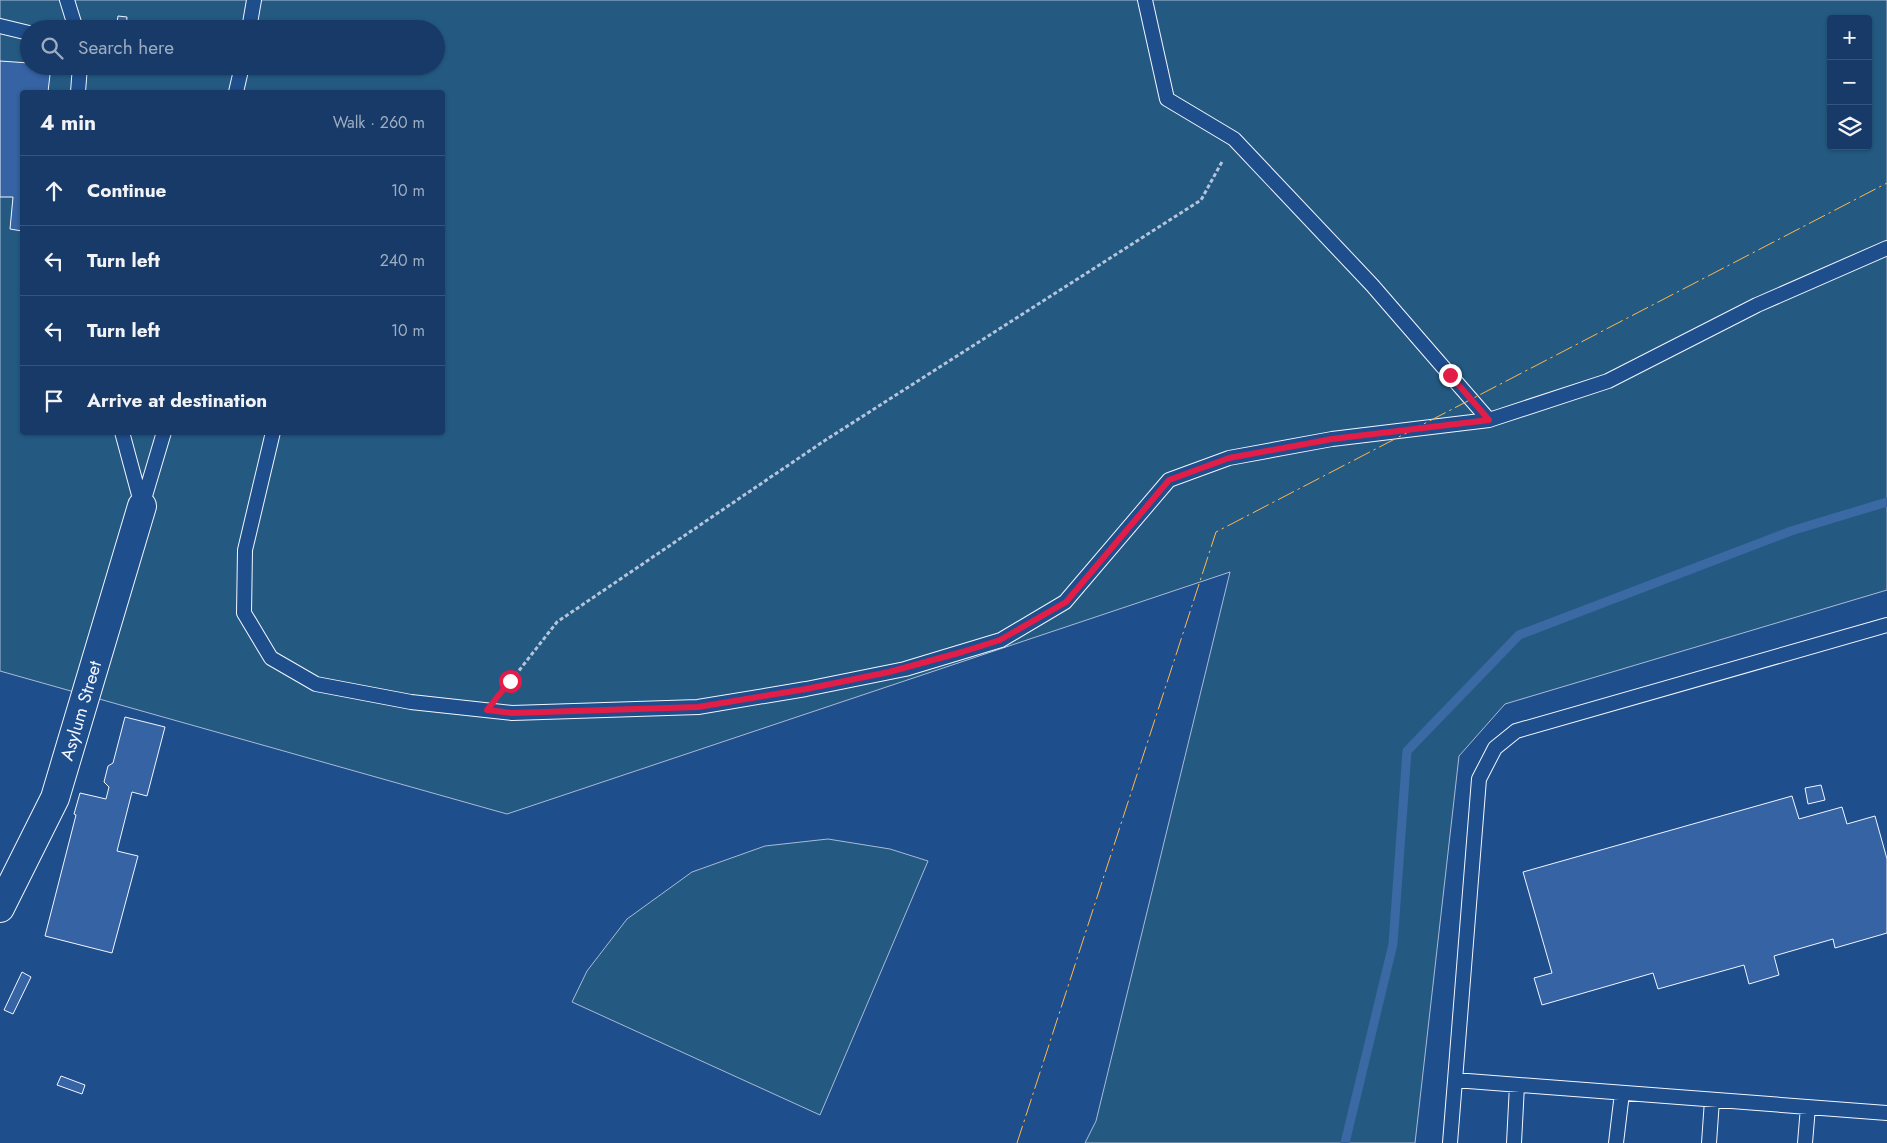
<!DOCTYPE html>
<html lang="en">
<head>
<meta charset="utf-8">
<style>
  :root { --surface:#173a69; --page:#20416f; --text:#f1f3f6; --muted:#9eadc0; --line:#36547d }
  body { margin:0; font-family:Jost,sans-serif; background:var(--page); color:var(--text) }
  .controls { position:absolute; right:15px; top:15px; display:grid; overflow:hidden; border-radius:5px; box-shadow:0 1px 4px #0004 }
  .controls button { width:45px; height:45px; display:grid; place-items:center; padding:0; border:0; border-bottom:1px solid var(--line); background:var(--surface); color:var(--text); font:25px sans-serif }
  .stop { position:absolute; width:15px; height:15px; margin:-11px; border:4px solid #e11d48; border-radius:50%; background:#fff }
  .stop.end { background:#e11d48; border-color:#fff; box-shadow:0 1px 5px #0008 }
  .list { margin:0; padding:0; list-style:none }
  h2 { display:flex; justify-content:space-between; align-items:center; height:65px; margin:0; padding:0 20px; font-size:21px }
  h2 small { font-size:16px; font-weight:400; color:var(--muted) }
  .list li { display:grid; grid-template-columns:32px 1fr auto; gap:15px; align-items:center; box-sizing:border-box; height:70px; padding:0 20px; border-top:1px solid var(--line) }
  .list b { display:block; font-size:19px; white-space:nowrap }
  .list em { font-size:16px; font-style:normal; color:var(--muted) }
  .icon { flex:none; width:28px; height:28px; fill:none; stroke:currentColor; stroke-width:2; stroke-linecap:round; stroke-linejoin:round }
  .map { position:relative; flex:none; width:1887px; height:1143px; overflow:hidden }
  .search { position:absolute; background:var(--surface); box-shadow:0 1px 4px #0004; left:20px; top:20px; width:425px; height:55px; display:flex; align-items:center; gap:12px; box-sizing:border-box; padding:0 18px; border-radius:28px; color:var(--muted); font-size:19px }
  .panel { position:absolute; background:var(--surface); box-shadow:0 1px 4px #0004; left:20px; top:90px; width:425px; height:345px; border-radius:5px }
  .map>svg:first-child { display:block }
  .green { fill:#245a82; stroke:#a8bbd7; fill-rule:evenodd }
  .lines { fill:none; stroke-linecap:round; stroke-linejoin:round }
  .stream { stroke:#3b69a3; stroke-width:9 }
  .building { fill:#3563a3; stroke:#f2f6ff }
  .lane-casing { stroke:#f2f6ff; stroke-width:16 }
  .street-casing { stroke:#f2f6ff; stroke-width:30 }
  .path { stroke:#b3c4dc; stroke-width:3; stroke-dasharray:4 2.5; stroke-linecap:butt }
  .lane { stroke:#1f4e8c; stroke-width:14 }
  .street { stroke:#1f4e8c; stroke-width:28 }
  .power { stroke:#ffb74d; stroke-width:1; stroke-dasharray:18 4 2.5 4; stroke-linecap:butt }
  .route { stroke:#e11d48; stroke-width:6 }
  .labels { text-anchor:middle; stroke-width:4; stroke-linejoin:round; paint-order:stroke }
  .street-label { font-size:18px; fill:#f2f6ff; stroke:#1f4e8c }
</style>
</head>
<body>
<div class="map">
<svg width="1887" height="1143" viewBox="0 0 1887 1143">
  <rect width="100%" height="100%" fill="#1f4e8c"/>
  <path class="green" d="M0 0H1887V590L1505 704 1459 756 1415 1143H1085L1096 1121 1230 572 507 814 0 671ZM1831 19H1868V146H1831ZM29 29H436V66H29ZM22 92H442V432H22Z
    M828 839 890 849 928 861 820 1115 572 1002 587 971 627 919 692 872 765 846Z"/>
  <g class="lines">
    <path class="stream" d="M1345 1143 1393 944 1407 751 1519 635 1791 531 1887 502"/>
  </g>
  <path class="building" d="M118 16 127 17 126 29H116Z
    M0 61 29 63V66H51L48 92H22V231L10 229 13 197H0Z
    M125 717 165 727 147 796 132 792 117 851 138 856 112 953 45 936 76 815 74 814 80 793 106 799 109 787 104 782 108 766 113 763Z
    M1821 785 1825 800 1808 804 1805 788Z
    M1792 796 1799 819 1842 807 1847 824 1875 816 1887 859V933L1835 948 1833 939 1774 956 1779 975 1749 984 1744 965 1658 989 1653 973 1542 1005 1534 978 1552 973 1523 872Z
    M22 972 31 977 13 1014 4 1010Z
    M61 1076 85 1085 82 1094 57 1085Z"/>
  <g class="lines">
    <g class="lane-casing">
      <path id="lane" d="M67 0 76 29
        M1145 0 1167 99 1234 139 1372 285 1489 420
        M0 26 29 33
        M249 29 254 0
        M78 92 80 66
        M236 92 242 66
        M122 432 142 506
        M273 432 245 550 244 613 271 658 316 684 411 702 512 713 698 707 806 689 905 669 1001 640 1065 602 1169 480 1229 458 1332 439 1489 420 1608 381 1757 305 1887 248
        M142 506 164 432
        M1455 1080 1887 1113
        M1450 1143 1479 779 1495 748 1516 731 1887 625
        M1514 1143 1517 1085
        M1616 1143 1622 1093
        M1709 1143 1712 1100
        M1805 1143 1808 1107"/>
    </g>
    <g class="street-casing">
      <g id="street">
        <path id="s1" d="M0 908 55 798 142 506"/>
      </g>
    </g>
    <path class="path" d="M503 691 557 622 824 441 1201 200 1223 160"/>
    <use href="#lane" class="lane"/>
    <use href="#street" class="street"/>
    <path class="power" d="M1017 1143 1216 532 1887 183"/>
  </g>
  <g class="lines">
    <path class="route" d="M510 681 487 710 512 713 698 707 806 689 889 672 962 652 1000 640 1066 602 1169 480 1229 458 1332 439 1489 420 1450 375"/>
  </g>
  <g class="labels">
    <g class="street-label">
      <text dy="6" stroke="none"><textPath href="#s1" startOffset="214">Asylum Street</textPath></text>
    </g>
  </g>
</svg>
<div class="controls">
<button>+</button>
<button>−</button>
<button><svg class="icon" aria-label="layers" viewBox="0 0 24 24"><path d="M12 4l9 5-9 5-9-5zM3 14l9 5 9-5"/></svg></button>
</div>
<div class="stop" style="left:510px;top:681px"></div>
<div class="stop end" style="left:1450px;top:375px"></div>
<div class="search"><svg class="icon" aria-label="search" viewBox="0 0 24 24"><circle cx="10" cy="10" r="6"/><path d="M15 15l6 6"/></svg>Search here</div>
<section class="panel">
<h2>4 min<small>Walk · 260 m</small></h2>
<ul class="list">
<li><svg class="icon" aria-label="ahead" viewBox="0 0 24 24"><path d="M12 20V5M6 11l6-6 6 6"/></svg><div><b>Continue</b></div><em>10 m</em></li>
<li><svg class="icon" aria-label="left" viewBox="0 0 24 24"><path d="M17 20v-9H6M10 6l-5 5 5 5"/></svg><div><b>Turn left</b></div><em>240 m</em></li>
<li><svg class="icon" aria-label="left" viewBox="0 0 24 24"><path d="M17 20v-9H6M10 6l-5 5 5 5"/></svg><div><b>Turn left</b></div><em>10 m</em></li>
<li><svg class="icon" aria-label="arrive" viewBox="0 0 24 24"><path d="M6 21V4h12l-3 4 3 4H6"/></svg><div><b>Arrive at destination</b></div></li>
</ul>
</section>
</div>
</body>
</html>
